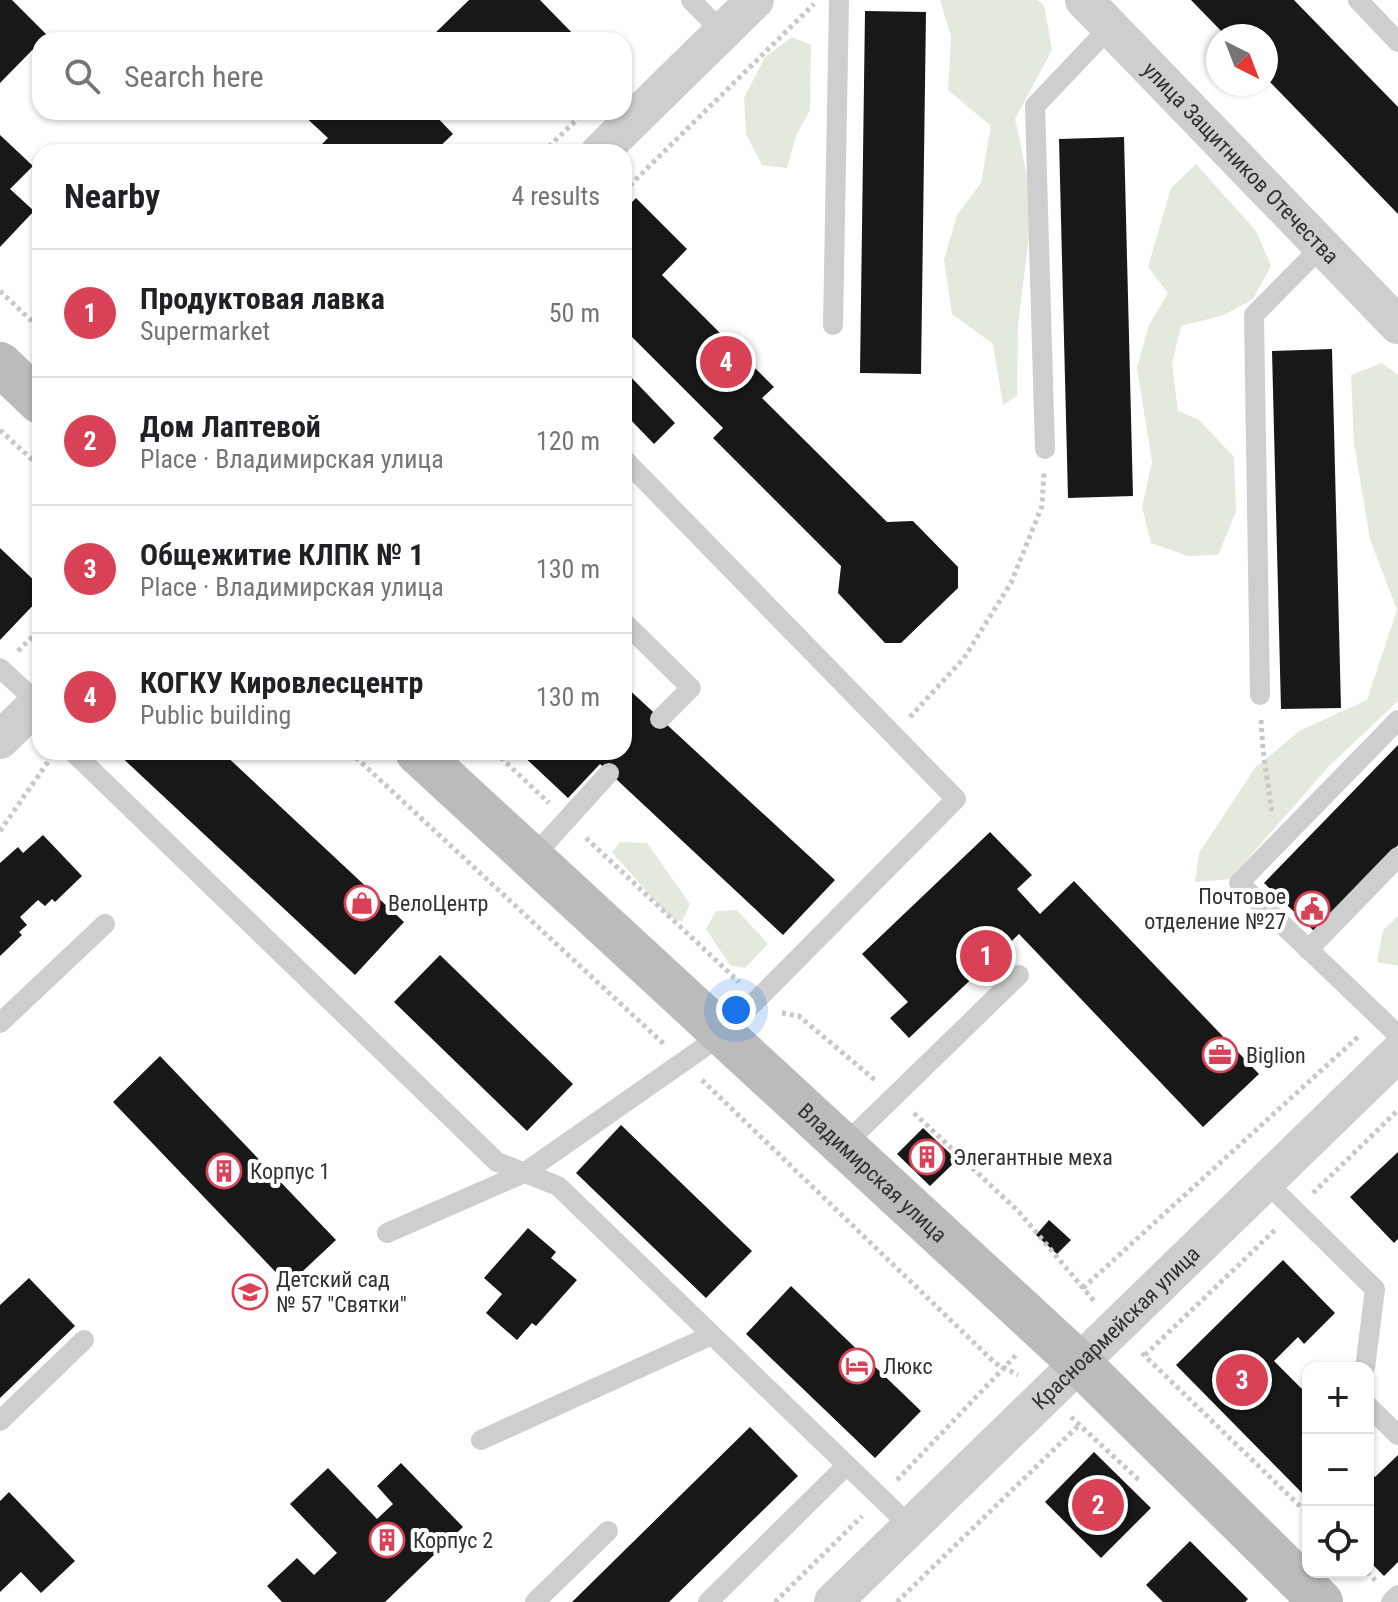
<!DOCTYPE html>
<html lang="en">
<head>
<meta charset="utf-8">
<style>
  :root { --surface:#fff; --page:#f6f6f6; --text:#202124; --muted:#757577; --line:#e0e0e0; --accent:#d94157 }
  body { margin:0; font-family:"Roboto Condensed",sans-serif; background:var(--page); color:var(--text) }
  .controls { position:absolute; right:24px; bottom:24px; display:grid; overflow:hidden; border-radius:16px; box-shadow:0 2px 6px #0004 }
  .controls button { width:72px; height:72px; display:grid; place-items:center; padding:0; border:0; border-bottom:2px solid var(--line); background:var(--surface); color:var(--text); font:40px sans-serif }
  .compass { position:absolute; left:1206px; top:24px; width:72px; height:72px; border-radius:50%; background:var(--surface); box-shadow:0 2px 6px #0004; rotate:138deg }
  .you { position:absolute; left:736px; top:1010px; width:28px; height:28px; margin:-20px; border:6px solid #fff; border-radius:50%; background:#1a73e8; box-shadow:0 0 0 12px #1a73e833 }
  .badge { display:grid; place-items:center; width:52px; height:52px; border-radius:50%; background:var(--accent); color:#fff; font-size:26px; font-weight:700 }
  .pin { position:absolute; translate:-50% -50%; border:4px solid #fff; box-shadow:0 2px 8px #0006 }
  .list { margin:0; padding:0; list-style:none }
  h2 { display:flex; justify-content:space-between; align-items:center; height:104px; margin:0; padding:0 32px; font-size:34px }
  h2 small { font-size:26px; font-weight:400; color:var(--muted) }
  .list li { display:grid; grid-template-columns:52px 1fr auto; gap:24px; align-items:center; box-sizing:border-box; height:128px; padding:0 32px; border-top:2px solid var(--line) }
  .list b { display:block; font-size:30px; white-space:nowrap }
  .list p { margin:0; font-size:26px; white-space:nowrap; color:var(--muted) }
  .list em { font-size:26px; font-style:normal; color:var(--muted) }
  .icon { flex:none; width:44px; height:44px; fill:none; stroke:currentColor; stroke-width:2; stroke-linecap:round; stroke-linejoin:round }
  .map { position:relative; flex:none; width:1398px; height:1602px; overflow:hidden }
  .search { position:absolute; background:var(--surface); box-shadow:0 2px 6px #0004; left:32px; top:32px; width:600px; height:88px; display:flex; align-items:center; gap:20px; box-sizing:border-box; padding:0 28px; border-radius:24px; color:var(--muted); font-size:30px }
  .panel { position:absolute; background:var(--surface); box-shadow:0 2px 6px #0004; left:32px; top:144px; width:600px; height:616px; border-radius:24px }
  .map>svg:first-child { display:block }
  .green { fill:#e4e9dd }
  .building { fill:#181818 }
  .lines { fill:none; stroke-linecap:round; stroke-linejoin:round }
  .path { stroke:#c8c8c8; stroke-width:5; stroke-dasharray:4 4; stroke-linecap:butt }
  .service { stroke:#cecece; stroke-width:20 }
  .minor { stroke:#cecece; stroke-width:38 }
  .secondary { stroke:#bbb; stroke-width:44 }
  .labels { text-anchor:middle; stroke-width:8; stroke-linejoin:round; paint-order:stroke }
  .street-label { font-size:22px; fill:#313131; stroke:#fff }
  .poi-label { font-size:22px; fill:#313131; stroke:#fff; text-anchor:start }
</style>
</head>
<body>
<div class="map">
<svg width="1398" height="1602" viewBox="0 0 1398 1602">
  <rect width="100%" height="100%" fill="#fff"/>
  <path class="green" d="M940 0H1037L1044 5 1052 50 1015 119 1033 204 1018 325 1017 396 1003 405 993 344 952 314 944 260 957 215 981 183 991 126 948 90 951 36Z
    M792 37 811 45 810 110 796 136 787 168 762 165 746 134 744 98 765 57Z
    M1196 164 1256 231 1271 266 1253 299 1224 315 1181 326 1172 364 1178 411 1199 420 1234 457 1236 512 1218 555 1188 556 1151 543 1142 507 1152 462 1137 368 1149 325 1168 293 1148 267 1171 188Z
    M1382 363 1398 375V701L1329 766 1230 879 1195 882 1199 853 1255 768 1299 731 1367 700 1397 610 1370 539 1354 443 1351 375Z
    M620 842 647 843 690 904 682 922 668 916 612 852Z
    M737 910 768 944 745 968 730 965 706 929 716 911Z
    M1398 916V966L1377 962 1383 930Z"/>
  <path class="building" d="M0 0H12L47 35 0 83Z
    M469 0H540L579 40H428Z
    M1191 0H1294L1398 107V214L1266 78V36H1226Z
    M865 11 926 12 921 374 860 373Z
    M300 112H432L453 134 434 152H314L328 138Z
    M0 135 33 166 10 189 34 211 0 247Z
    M1124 137 1133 496 1068 498 1059 139Z
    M636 198 687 249 662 275 774 387 762 398 887 522 913 521 958 567V588L901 643H885L838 593 841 566 713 438 723 428 624 329V210Z
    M1332 349 1341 708 1281 709 1272 351Z
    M627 373 675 423 654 444 624 413V376Z
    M0 548 40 586V598L0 640Z
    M624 685 835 880 783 935 600 764 568 798 519 752H624Z
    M1398 745V845L1314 931 1264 883Z
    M116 752H222L404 922 355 975Z
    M990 832 1032 875 1017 889 1040 914 1074 881 1259 1074 1203 1127 1019 934 909 1038 890 1018 908 1002 862 954Z
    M43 835 82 876 55 902 52 899 45 906 38 900 20 917 27 925 19 932 22 935 0 956V863L18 847 23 853Z
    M440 955 573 1084 527 1131 394 1002Z
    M160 1056 336 1240 288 1285 113 1102Z
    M621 1125 752 1251 706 1298 576 1173Z
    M923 1128 957 1160 930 1186 897 1154Z
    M1398 1152V1239L1394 1243 1350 1197Z
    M1049 1220 1071 1240 1057 1254 1036 1235Z
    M528 1228 556 1252 551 1258 577 1280 536 1326 532 1323 517 1340 486 1313 502 1294 484 1278Z
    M1283 1260 1335 1313 1304 1344 1298 1337 1274 1361 1308 1395V1499L1176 1365Z
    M29 1278 75 1326 0 1398V1305Z
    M791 1286 921 1411 875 1458 746 1334Z
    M750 1427 798 1476 669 1602H572Z
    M1094 1452 1151 1508 1101 1558 1045 1502Z
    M1398 1455V1562L1384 1576 1368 1560V1470L1375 1477Z
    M401 1463 463 1527 385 1602H282L267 1586 297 1558 314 1575 337 1553 290 1504 328 1468 377 1519 393 1504 377 1486Z
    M9 1492 75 1561 41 1593 21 1572 0 1592V1501Z
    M1190 1541 1248 1599 1245 1602H1163L1146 1585Z"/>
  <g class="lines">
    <path class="path" d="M543 152 585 112
      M624 191 814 4
      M0 291 40 329
      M0 430 40 467
      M18 651 40 629
      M910 717 964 658 1011 583 1042 506 1044 471
      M1261 720 1263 750 1272 813
      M350 752 665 1045
      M495 752 549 803
      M0 831 50 759
      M586 838 739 982
      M782 1013 799 1016 876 1081
      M702 1080 995 1363 1018 1375
      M914 1113 1019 1212 1095 1302
      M1313 1193 1398 1110
      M1083 1288 1360 1035
      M1142 1353 1308 1514
      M1145 1355 1277 1228
      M1071 1417 1140 1481
      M897 1480 1017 1354
      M1367 1572 1377 1582
      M775 1602 862 1516
      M897 1602 1079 1425"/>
    <path class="service" d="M691 0 722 32
      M1358 0 1398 42
      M833 325 839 0
      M1045 449 1035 106 1110 27
      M624 622 691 688 660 719
      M0 668 38 703
      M1260 695 1254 315 1322 246
      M1398 720 1239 883 1398 1035
      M73 752 497 1162 558 1186 910 1526
      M532 858 609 773
      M1308 950 1398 857
      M0 1023 105 924
      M843 1146 1019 975
      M1265 1181 1375 1289 1365 1368
      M387 1233 524 1173 723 1034 956 799 624 459
      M1368 1406 1398 1435
      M0 1421 84 1340
      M481 1440 712 1335
      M535 1602 608 1531
      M708 1602 847 1465
      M1391 1602 1398 1595"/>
    <g class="minor">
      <path id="s1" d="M1084 0 1398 325"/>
      <path d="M600 152 755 0"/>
      <path d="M0 740 40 701"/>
      <path id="s2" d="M833 1602 1398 1053"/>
    </g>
    <g class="secondary">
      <path d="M0 364 40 402"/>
      <path id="s3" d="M417 752 1078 1362 1321 1602"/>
    </g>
  </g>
  <defs>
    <g id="shop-ring" transform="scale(1.8)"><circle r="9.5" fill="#fff" stroke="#d94157" stroke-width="1.5"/><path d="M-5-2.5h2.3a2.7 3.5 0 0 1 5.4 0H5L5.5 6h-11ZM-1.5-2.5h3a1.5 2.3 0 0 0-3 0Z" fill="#d94157"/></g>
    <g id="civic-ring" transform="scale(1.8)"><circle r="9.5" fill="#fff" stroke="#d94157" stroke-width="1.5"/><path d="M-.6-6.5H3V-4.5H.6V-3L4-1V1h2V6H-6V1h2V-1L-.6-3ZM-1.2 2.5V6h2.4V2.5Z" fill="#d94157"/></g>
    <g id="office-ring" transform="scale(1.8)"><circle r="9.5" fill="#fff" stroke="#d94157" stroke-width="1.5"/><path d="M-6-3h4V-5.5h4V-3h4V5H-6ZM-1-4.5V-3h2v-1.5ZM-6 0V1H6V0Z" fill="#d94157"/></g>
    <g id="building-ring" transform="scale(1.8)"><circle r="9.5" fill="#fff" stroke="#d94157" stroke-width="1.5"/><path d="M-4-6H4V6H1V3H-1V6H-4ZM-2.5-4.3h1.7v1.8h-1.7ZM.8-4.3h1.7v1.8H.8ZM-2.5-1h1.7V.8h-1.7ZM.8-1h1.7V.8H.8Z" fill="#d94157"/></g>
    <g id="school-ring" transform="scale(1.8)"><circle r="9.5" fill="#fff" stroke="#d94157" stroke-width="1.5"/><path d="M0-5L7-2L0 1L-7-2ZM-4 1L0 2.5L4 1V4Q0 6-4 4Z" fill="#d94157"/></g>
    <g id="hotel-ring" transform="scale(1.8)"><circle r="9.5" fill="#fff" stroke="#d94157" stroke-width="1.5"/><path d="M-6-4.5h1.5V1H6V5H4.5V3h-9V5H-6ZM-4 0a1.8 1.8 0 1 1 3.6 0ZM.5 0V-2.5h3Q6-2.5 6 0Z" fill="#d94157"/></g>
  </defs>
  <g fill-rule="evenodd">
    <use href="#shop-ring" x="362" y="903"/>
    <use href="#civic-ring" x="1312" y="909"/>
    <use href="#office-ring" x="1220" y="1055"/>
    <use href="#building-ring" x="927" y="1157"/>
    <use href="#building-ring" x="224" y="1171"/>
    <use href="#school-ring" x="250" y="1292"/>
    <use href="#hotel-ring" x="857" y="1366"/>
    <use href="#building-ring" x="387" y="1540"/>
  </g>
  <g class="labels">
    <g class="street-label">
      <text dy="8" stroke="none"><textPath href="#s1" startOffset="226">улица Защитников Отечества</textPath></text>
      <text dy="8" stroke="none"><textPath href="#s3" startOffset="620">Владимирская улица</textPath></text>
      <text dy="8" stroke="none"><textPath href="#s2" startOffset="394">Красноармейская улица</textPath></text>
    </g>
    <g class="poi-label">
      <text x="1286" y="904" text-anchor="end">Почтовое<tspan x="1286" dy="25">отделение №27</tspan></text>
      <text x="388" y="911">ВелоЦентр</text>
      <text x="1246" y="1063">Biglion</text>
      <text x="953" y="1165">Элегантные меха</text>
      <text x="250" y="1179">Корпус 1</text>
      <text x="276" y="1287">Детский сад<tspan x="276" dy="25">№ 57 "Святки"</tspan></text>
      <text x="883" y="1374">Люкс</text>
      <text x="413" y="1548">Корпус 2</text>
    </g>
  </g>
</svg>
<div class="controls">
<button>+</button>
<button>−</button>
<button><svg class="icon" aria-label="locate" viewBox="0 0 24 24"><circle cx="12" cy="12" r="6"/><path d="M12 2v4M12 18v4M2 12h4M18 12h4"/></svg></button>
</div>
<svg class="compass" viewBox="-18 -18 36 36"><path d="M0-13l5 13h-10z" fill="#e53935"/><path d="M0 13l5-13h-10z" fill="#757577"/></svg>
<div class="you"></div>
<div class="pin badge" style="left:986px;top:956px">1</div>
<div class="pin badge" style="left:1098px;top:1505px">2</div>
<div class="pin badge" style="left:1242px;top:1380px">3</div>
<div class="pin badge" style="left:726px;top:362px">4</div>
<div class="search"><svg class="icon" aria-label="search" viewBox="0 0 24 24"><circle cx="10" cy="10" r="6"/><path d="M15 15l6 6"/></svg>Search here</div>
<section class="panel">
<h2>Nearby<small>4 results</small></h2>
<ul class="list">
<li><span class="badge">1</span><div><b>Продуктовая лавка</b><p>Supermarket</p></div><em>50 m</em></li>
<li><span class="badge">2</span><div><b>Дом Лаптевой</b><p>Place · Владимирская улица</p></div><em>120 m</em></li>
<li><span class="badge">3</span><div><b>Общежитие КЛПК № 1</b><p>Place · Владимирская улица</p></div><em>130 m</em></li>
<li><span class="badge">4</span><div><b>КОГКУ Кировлесцентр</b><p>Public building</p></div><em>130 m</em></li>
</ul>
</section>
</div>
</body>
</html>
